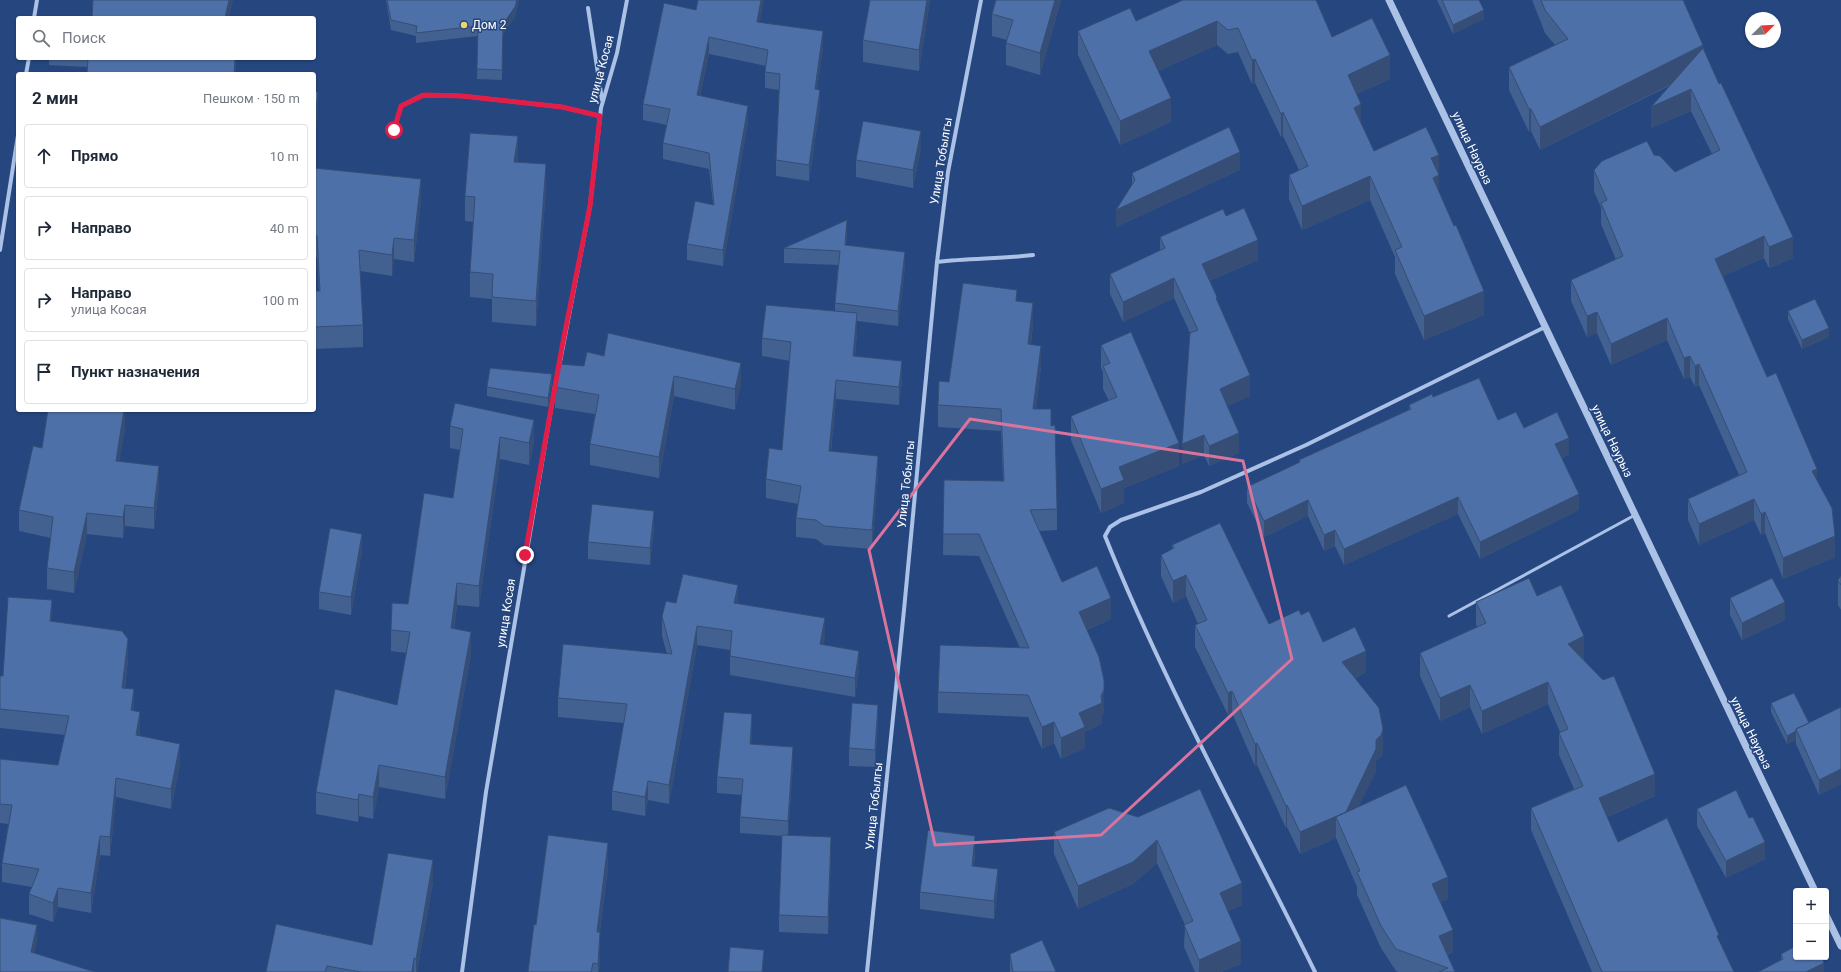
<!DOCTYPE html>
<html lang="ru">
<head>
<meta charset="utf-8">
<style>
  :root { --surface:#fff; --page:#f2f2f3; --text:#1f2937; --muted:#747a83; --line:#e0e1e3 }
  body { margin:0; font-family:Roboto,sans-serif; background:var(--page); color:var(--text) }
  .controls { position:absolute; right:12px; bottom:12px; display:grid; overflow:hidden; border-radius:4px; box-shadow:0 1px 3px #0004 }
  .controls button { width:36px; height:36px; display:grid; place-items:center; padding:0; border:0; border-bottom:1px solid var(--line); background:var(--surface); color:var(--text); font:20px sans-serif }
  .compass { position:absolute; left:1745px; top:12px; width:36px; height:36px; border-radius:50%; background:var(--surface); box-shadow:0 1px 3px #0004; rotate:66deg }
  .stop { position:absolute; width:12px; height:12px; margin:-9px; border:3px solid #e11d48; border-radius:50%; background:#fff }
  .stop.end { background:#e11d48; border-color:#fff; box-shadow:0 1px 4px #0008 }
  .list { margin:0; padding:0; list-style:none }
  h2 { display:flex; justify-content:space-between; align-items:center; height:52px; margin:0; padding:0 16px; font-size:17px }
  h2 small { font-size:13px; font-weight:400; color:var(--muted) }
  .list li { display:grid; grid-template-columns:26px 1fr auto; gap:12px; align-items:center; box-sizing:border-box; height:64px; margin:0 8px 8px; padding:0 8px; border:1px solid var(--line); border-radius:4px }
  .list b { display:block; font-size:15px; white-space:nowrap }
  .list p { margin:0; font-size:13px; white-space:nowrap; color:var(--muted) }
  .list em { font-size:13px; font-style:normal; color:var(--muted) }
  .icon { flex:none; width:22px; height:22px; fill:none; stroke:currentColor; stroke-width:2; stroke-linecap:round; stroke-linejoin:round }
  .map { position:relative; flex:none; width:1841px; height:972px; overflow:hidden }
  .search { position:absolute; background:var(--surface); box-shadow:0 1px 3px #0004; left:16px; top:16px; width:300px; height:44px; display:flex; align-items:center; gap:10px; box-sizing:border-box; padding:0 14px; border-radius:4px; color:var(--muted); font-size:15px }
  .panel { position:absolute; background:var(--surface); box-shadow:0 1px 3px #0004; left:16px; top:72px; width:300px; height:340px; border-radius:4px }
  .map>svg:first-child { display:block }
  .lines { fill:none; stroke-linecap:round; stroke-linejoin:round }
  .service { stroke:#abc2e6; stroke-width:3 }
  .minor { stroke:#abc2e6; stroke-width:4 }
  .tertiary { stroke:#abc2e6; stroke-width:7 }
  .wall { fill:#426090 }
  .shaded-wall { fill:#364e76 }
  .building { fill:#4d70a8; stroke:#364e76 }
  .route { stroke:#e11d48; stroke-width:5 }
  .marked { fill:none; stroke:#da749d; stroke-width:3; stroke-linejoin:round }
  .poi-dot { fill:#f0d36f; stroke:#25467f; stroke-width:1.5 }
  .labels { text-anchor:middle; stroke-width:3; stroke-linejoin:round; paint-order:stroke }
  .poi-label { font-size:12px; fill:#fff; stroke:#25467f; text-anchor:start }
  .street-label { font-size:12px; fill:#fff; stroke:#25467f }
</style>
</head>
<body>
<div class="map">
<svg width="1841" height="972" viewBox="0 0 1841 972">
  <rect width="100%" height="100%" fill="#25467f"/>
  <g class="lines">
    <path class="service" d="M1449 616 1635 515"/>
    <path class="minor" d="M588 8 602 100
      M34 18 37 0
      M26 74 29 58
      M394 130 401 106 423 95 462 96 562 107 600 116
      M0 250 18 135
      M937 262C969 258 1001 259 1033 255
      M559 367 590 206 601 108 617 53 627 0
      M462 972 486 792 555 386
      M867 972 904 610 937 262 948 172 981 0
      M1315 972C1244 827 1165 686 1105 536L1110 527 1121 520 1201 492 1306 445 1545 327"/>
    <path class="tertiary" d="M1389 0 1815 891
      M1826 915 1841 946"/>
  </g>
  <path class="wall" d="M386 0H519L515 17 503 34 502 80 477 79 478 36 416 43V36L391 30Z
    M870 0H930L919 71 863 62V40Z
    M996 0H1061L1040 75 1006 65V43L1007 40 992 36V14Z
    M1183 0 1332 37 1390 79 1357 94 1361 124 1374 151 1439 155V192L1484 315 1424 340 1395 274V257L1370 200 1302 230 1289 199V175L1299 170 1283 136 1281 137 1255 83 1252 84 1238 52 1228 54 1217 45 1158 71 1171 122 1120 145 1078 55V31L1136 21Z
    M1437 0H1479L1484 19 1453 34Z
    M1532 0H1683L1703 48 1793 258 1769 268 1764 258 1723 276 1767 377 1817 481 1835 557 1783 579 1765 533 1761 535 1754 520 1699 545 1688 520V499L1739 475 1699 385 1695 387 1690 377 1684 379 1667 340 1611 365 1597 333 1587 337 1571 301V280L1616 260 1601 224V207L1594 192V170L1654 155 1675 172 1712 154 1691 111 1651 128 1671 85 1540 150 1531 131 1529 132 1509 90V67L1555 45 1545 33Z
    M696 10 760 22 823 47 817 89 820 106 809 181 776 176V160L779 90 765 88V72L766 66 709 54 700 96 748 122 723 266 687 260V244L713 204 709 169 663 159V143L667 125 643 120V104Z
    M49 58H236L235 74H87V67L49 65Z
    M921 148 913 188 856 177V160Z
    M517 162 546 188 536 326 492 322V299L470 297V272L473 222 465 221V196Z
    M314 168 421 201 414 262 394 259 392 276 360 271 363 325V347L314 349V291H319L317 257H314Z
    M1240 170 1116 227 1132 184V173Z
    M1226 216 1258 260 1209 281 1250 396 1227 406 1239 453 1209 466 1204 455 1182 464 1190 333 1174 298 1123 322 1110 294V274L1160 251V237Z
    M847 235 846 245 905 267 898 326 857 321V332L855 356 902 380 899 405 836 399 831 452 878 475 872 549 824 545 816 539 796 537V518L798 504 766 498V479L782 450 790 361 762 356V338L835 311V303L838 265 784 263V248Z
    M1017 301 1033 324 1031 344 1041 367 1036 409 1051 426 1057 509V530L1039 531 1062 582 1111 619 1087 630 1104 702V712L1102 716V724L1085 732V748L1061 759 1054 743 1042 749 1028 717 938 713V692L1020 648 979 556 943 555 944 480 1003 481 1001 431 938 427V405L949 382Z
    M1788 311 1829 337 1802 349 1788 319Z
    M18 332V365H16V344Z
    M1101 345 1179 466 1124 488V503L1101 513 1071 440V416L1109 401 1103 389V372L1101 368Z
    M587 352 741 383 735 410 674 396 659 478 590 465V444L595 414 555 408V387L584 366Z
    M552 383 548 407 487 396V387Z
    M1433 397 1498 420 1524 428 1569 454 1562 458 1579 510 1480 559 1458 514 1344 565 1335 546 1324 551 1308 516 1264 537 1247 503V487L1299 463V460L1409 410V405Z
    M48 410H125V428L119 461 159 487 154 529 125 526 123 538 87 534 74 593 47 589V568L51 538 19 531V510L42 448Z
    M450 426 534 442 529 465 500 459 479 607 457 605 454 629 471 654 445 799 379 787 373 819 359 816 358 822 316 814V792L397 705 407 653 391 651V630L408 604 453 498 460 450 450 448Z
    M654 528 650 565 588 559V542Z
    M1172 545 1269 624 1301 615 1323 642 1366 672 1355 678 1383 751 1381 757 1376 761V771L1359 806 1448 899 1441 902 1453 952 1447 955 1455 972H1398L1396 971 1381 948 1357 895V887L1336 838 1300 854 1287 827 1286 828 1257 765 1255 766 1232 713 1228 715 1195 647V625L1198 624 1186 596 1173 603 1161 576V555L1172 549Z
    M362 551 351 615 319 609V592Z
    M1841 576V610L1838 605V580Z
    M1537 596 1584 658 1583 659 1655 796 1607 817 1618 842 1719 941 1734 972H1592L1531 830V808L1574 789 1559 755V733L1560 732 1548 704 1482 734 1470 707 1440 721 1420 676V653L1477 627 1476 624V602Z
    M1730 598 1785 620 1742 640 1730 615Z
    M676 603 738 604 825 637 823 645 859 670 855 697 730 675V650L697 645 669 804 648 800 645 816 612 810V791L624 723 558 717V698L667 654 662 636V616Z
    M52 621 128 659 125 688 133 710 140 731 139 736 180 764 171 809 116 797 110 856 100 855 91 913 58 907 53 922 29 914V894L32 887 2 882V863L8 824 0 823V759L58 765 65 735 0 728V676H3Z
    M1771 703 1809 723 1841 707V784L1819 795 1796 744V740L1787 744 1771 712Z
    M878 722 875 767 849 766V748Z
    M752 730 751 744 793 763 788 836 831 854 828 934 779 932V915L782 836 740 833V817L742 795 717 793V777Z
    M1697 809 1765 859 1726 878 1697 826Z
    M1138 817 1242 905 1228 911 1241 964 1221 972H1195L1184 947 1185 925 1157 863 1133 884 1078 909 1054 854V832Z
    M975 853 974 866 998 886 994 919 920 909V892Z
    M608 867 600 932V956L599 972H528L536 925Z
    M433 882 417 972H266L372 945Z
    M1010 954 1056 972H1010Z
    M1781 954 1824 972 1781 960Z"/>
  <path class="shaded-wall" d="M229 0H233L229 18H225Z
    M517 0H519L515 17 503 34 502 80 503 24Z
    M761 0H764L757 38V22Z
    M927 0H930L919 71V50Z
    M1055 0H1061L1040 75V53Z
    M1484 10V19L1453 34V25Z
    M1217 21V45L1149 75V51Z
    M823 31V47L815 105V89Z
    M709 37V54L697 111V95Z
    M1703 45V68L1540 150V127Z
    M1390 55V79L1348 98V75Z
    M235 58H236L235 74H234Z
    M1255 59V83L1252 84V60Z
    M1691 89V111L1651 128V107Z
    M820 90V106L809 181V165Z
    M318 92V114L314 147V125Z
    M1171 98V122L1120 145V121Z
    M1361 104V128L1354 108Z
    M748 106V122L723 266V250Z
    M1529 109H1531V131L1529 132Z
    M1283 112V136L1281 137V114Z
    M921 131V148L913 188V170Z
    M518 136V161L514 187V162Z
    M1240 152V170L1116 227V210Z
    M1439 155V199L1433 202 1431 158Z
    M546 164V188L536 326V301Z
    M1370 176V200L1302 230V206Z
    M421 179V201L414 262V240Z
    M847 220V235L845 260V245Z
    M1764 236V258L1715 280V259Z
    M1793 237V258L1769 268V247Z
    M394 238V259L392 276V255Z
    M1258 240V260L1202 284V264Z
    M905 252V267L898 326V311Z
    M1174 278V298L1123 322V302Z
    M1484 291V315L1424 340V316Z
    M1033 303V324L1028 365V344Z
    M1597 312V333L1587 337V316Z
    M857 313V332L853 375V356Z
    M1667 318V340L1611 365V344Z
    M1829 328V337L1802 349V340Z
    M1041 346V367L1033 431V409Z
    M1690 356V377L1684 379V358Z
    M902 361V380L899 405V387Z
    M741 363V383L735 410V389Z
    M1699 364V385L1695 387V366Z
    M552 374V383L548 407V398Z
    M1250 375V396L1220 409V389Z
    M674 376V396L659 478V457Z
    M836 380V399L829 470V451Z
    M122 410H125V428L116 482V461Z
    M534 420V442L529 465V443Z
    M1239 433V453L1209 466V446Z
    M1204 435V455L1182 464V444Z
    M500 437V459L479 607V586Z
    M1569 438V454L1555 461V444Z
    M1179 443V466L1124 488V503L1101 513V489L1119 467Z
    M878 456V475L872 549V530Z
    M159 466V487L154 529V508Z
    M1817 469V490L1812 471Z
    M1579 494V510L1480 559V542Z
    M1458 497V514L1344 565V549Z
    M1754 499V520L1699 545V524Z
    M1308 500V516L1264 537V521Z
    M125 505V526L123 538V517Z
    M654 511V528L650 565V548Z
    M1765 512V533L1761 535V514Z
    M87 513V534L74 593V572Z
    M1335 530V546L1324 551V535Z
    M362 534V551L351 615V597Z
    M1835 536V557L1783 579V558Z
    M1186 575V596L1173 603V581Z
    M457 583V605L451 650V628Z
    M738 585V604L734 603Z
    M1111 598V619L1079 633V612Z
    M52 600V620L50 640V621Z
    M1785 602V620L1742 640V623Z
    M825 618V637L820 663V644Z
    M697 626V645L669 804V785Z
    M471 632V654L445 799V777Z
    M1584 636V658L1568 666V644Z
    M128 639V659L122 707V688Z
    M859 651V670L855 697V678Z
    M1366 651V672L1342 684V662Z
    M1104 680V712L1102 716V724L1085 732V748L1061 759V738L1079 713 1101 696Z
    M1548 682V704L1482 734V711Z
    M1470 685V707L1440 721V698Z
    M134 689V708L131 729V710Z
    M1232 691V713L1228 715V693Z
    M878 705V722L875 767V750Z
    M140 712V731L136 755V735Z
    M752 714V730L750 760V744Z
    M1054 722V743L1042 749V727Z
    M1383 729V751L1381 757 1376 761V771L1346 834 1336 817V838L1300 854V832L1376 740Z
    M1796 731V740L1787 744V736Z
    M1257 743V765L1255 766V744Z
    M180 744V764L171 809V789Z
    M793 747V763L788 837V821Z
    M379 765V787L373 819V797Z
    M1841 769V784L1819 795V780Z
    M1655 774V796L1599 820V798Z
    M116 778V797L110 856V837Z
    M648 781V800L645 816V797Z
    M359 794V816L358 822V800Z
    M1287 805V827L1286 828V806Z
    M100 836V855L91 913V893Z
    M975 836V853L972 883V866Z
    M831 837V854L828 934V917Z
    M1157 840V863L1133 884 1078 909V886Z
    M1765 842V859L1726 878V861Z
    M608 843V867L597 955V932Z
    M433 860V882L417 972H416V959Z
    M998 869V886L994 919V901Z
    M1448 877V899L1432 906V884Z
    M1242 883V905L1220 915V893Z
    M58 888V907L53 922V903Z
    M37 925V942L31 969V952Z
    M1453 930V952L1439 959V936Z
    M600 932V956L599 972H598V964Z
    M1241 941V964L1221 972H1199V960Z
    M764 950V959L762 972Z
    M414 958V972H412Z
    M1824 963V972H1806Z"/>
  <path class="building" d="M93 0H229L225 18H92Z
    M387 0H517L515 7 503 24 502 70 477 69 478 26 416 33 417 26 391 20Z
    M698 0H761L757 22 823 31 815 89 820 90 809 165 776 160 780 74 765 72 768 50 709 37 697 95 748 106 723 250 687 244 695 201 714 205 709 153 663 143 670 109 643 104 664 3 696 10Z
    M870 0H927L919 50 863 40Z
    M996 0H1055L1040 53 1006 43 1013 20 992 14Z
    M1183 0H1316L1332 37 1372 18 1390 55 1348 75 1361 104 1354 108 1374 151 1426 127 1439 155 1431 158 1439 175 1433 178 1454 226 1456 225 1484 291 1424 316 1395 250 1402 247 1370 176 1302 206 1289 175 1308 166 1283 112 1281 114 1255 59 1252 60 1238 28 1228 30 1217 21 1149 51 1171 98 1120 121 1078 31 1130 8 1136 21Z
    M1442 0H1479L1484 10 1453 25Z
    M1541 0H1683L1703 45 1540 127 1531 109H1529L1509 67 1568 39 1545 10Z
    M1703 48 1719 84 1721 83 1793 237 1769 247 1764 236 1715 259 1767 377 1776 373 1817 469 1812 471 1832 508 1835 536 1783 558 1765 512 1761 514 1754 499 1699 524 1688 499 1747 472 1699 364 1695 366 1690 356 1684 358 1667 318 1611 344 1597 312 1587 316 1571 280 1623 256 1601 203 1607 200 1594 170 1602 161 1647 141 1654 155 1660 156 1675 172 1720 150 1691 89 1651 107Z
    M88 58H235L234 74H87Z
    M314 92H318L314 125Z
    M863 121 921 131 913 170 856 160Z
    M1229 127 1240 152 1116 210 1135 180 1132 173Z
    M470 133 518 136 514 162 546 164 536 301 492 297 493 274 470 272 475 197 465 196Z
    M314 168 421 179 414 240 394 238 392 255 359 250 363 325 314 327V291H320L317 236 314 235Z
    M1244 208 1258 240 1202 264 1217 297 1216 298 1250 375 1220 389 1239 433 1209 446 1204 435 1182 444 1190 333 1198 330 1174 278 1123 302 1110 274 1165 248 1160 237 1223 209 1226 216Z
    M847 220 845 245 905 252 898 311 835 303 840 251 784 248Z
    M963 283 1017 290 1016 301 1033 303 1028 344 1041 346 1033 409H1051V426L1055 425 1057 509 1030 510 1062 582 1097 566 1111 598 1079 612 1099 657 1104 680V690L1101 696 1102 703 1079 713 1085 727 1061 738 1054 722 1042 727 1028 695 938 692 940 645 1029 648 979 534H943L944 480 1004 481 1001 409 938 405 939 381 949 382Z
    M1815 299 1829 328 1802 340 1788 311Z
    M766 305 857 313 853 356 902 361 899 387 836 380 829 451 878 456 872 530 824 526 816 520 796 518 801 486 766 479 769 448 782 450 791 342 762 338Z
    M18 332V344H16Z
    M1131 332 1179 443 1119 467 1124 480 1101 489 1071 416 1117 397 1103 366 1110 363 1101 345Z
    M608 333 741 363 735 389 674 376 659 457 590 444 599 395 555 387 559 364 584 366 587 352 604 356Z
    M490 368 552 374 548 398 487 387Z
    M1479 378 1498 420 1516 412 1524 428 1557 412 1569 438 1555 444 1579 494 1480 542 1458 497 1344 549 1335 530 1324 535 1308 500 1264 521 1247 487 1300 462 1299 460 1411 409 1409 405 1432 394 1433 397Z
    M455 403 534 420 529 443 500 437 479 586 457 583 451 628 471 632 445 777 379 765 373 797 359 794 358 800 316 792 335 689 397 705 410 632 391 630 392 603 408 604 424 493 453 498 463 429 450 426Z
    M48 410H124L116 461 159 466 154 508 125 505 123 517 87 513 74 572 47 568 53 517 19 510 33 446 42 448Z
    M592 504 654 511 650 548 588 542Z
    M1220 523 1269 624 1299 610 1301 615 1309 611 1323 642 1355 627 1366 651 1342 662 1379 708 1383 729 1381 735 1376 740V749L1346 812 1300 832 1287 805 1286 806 1257 743 1255 744 1232 691 1228 693 1195 625 1207 620 1186 575 1173 581 1161 555 1174 548 1172 545Z
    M330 528 362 534 351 597 319 592Z
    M683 574 738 585 734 603 825 618 820 644 859 651 855 678 730 656 732 631 697 626 669 785 648 781 645 797 612 791 627 704 558 698 563 644 672 654 662 616 666 601 676 603Z
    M1841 576V585L1838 580Z
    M1529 578 1537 596 1561 585 1584 636 1568 644 1603 680 1614 676 1655 774 1599 798 1618 842 1667 818 1719 935 1717 936 1734 972H1602L1531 808 1583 786 1559 733 1568 729 1548 682 1482 711 1470 685 1440 698 1420 653 1486 623 1476 602Z
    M1772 578 1785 602 1742 623 1730 598Z
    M8 597 52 600 50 621 122 631 128 639 122 688 134 689 131 710 140 712 136 735 180 744 171 789 116 778 110 837 100 836 91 893 58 888 53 903 29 894 39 869 2 863 12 805 0 804V759L58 765 69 716 0 709V676H3Z
    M1794 693 1809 723 1796 729V731L1787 736 1771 703Z
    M852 703 878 705 875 750 849 748Z
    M1841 707V769L1819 780 1796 729Z
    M724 712 752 714 750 744 793 747 788 821 740 817 743 779 717 777Z
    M1406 785 1448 877 1432 884 1453 930 1439 936 1455 972H1439L1448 968 1396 949 1381 926 1357 872 1360 871 1336 817Z
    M1200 789 1242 883 1220 893 1241 941 1199 960 1184 925 1193 921 1157 840 1133 862 1078 886 1054 832 1109 808 1138 817Z
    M1736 790 1749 818 1753 817 1765 842 1726 861 1697 809Z
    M928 830 975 836 972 866 998 869 994 901 920 892Z
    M548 835 608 843 597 932H600L598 964 593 963 591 972H528L534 924 536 925Z
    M782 835 831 837 828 917 779 915Z
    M388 853 433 860 416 959 414 958 412 972H361L327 966 325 972H266L276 924 372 945Z
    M0 918 37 925 31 952 95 972H0Z
    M1042 940 1056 972H1013L1010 954Z
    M1796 946V957H1822L1824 963 1806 972H1758L1783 959 1781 954Z
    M730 947 764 950 762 972H728Z"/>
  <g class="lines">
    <path class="route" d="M394 130 401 106 424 95 462 96 562 107 600 116 590 206 562 347 525 555"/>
  </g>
  <path class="marked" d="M970 419 1243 461 1292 659 1101 835 935 845 869 550Z"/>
  <circle class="poi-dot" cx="464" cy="25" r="4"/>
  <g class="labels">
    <g class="poi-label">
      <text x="472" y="29">Дом 2</text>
    </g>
    <g class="street-label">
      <text transform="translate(601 69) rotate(-75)" y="4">улица Косая</text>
      <text transform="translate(1472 148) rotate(65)" y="4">улица Наурыз</text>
      <text transform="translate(941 161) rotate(-81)" y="4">Улица Тобылгы</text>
      <text transform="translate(1612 441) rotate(64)" y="4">улица Наурыз</text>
      <text transform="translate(906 484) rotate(-84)" y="4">Улица Тобылгы</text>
      <text transform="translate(506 613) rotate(-81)" y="4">улица Косая</text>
      <text transform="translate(1751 733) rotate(64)" y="4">улица Наурыз</text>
      <text transform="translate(874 806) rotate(-84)" y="4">Улица Тобылгы</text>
    </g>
  </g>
</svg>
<div class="controls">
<button>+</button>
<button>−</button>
</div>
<svg class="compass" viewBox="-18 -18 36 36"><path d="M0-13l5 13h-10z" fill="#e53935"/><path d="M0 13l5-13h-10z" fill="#747a83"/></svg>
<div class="stop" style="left:394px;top:130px"></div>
<div class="stop end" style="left:525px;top:555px"></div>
<div class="search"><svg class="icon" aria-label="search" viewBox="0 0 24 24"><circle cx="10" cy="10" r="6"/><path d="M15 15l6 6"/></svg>Поиск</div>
<section class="panel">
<h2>2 мин<small>Пешком · 150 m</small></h2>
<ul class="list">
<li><svg class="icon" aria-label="ahead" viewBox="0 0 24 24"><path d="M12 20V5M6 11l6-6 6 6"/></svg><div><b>Прямо</b></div><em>10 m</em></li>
<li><svg class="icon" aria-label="right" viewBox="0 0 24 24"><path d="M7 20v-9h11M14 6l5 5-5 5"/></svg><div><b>Направо</b></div><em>40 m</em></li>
<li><svg class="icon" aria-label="right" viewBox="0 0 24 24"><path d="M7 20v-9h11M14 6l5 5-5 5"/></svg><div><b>Направо</b><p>улица Косая</p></div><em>100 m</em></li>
<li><svg class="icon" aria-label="arrive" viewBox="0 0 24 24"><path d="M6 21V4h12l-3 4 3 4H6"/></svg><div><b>Пункт назначения</b></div></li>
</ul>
</section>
</div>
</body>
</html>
